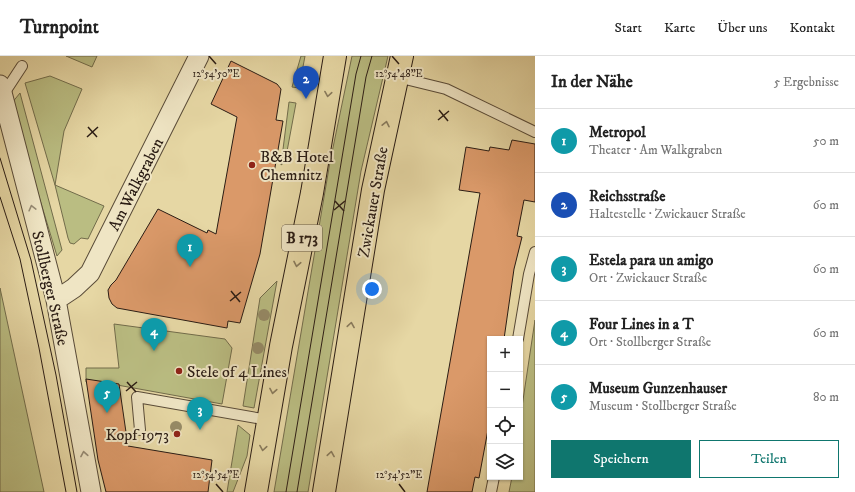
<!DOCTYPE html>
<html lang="de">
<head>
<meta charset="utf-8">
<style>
  :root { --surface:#fff; --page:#f2f2f2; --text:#222; --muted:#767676; --line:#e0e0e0; --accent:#0f766e }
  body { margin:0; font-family:"IM FELL DW Pica",serif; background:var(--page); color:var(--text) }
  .controls { position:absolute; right:12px; bottom:12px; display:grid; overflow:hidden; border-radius:0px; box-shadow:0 1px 3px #0004 }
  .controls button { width:36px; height:36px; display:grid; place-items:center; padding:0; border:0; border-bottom:1px solid var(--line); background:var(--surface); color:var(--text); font:20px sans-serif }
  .you { position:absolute; left:372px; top:233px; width:14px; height:14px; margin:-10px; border:3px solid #fff; border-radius:50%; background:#1a73e8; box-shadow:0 0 0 6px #1a73e833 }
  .badge { display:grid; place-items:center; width:26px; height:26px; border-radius:50%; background:var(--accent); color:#fff; font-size:13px; font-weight:700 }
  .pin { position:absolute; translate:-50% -33px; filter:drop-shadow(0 1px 2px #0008) }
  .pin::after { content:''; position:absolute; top:21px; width:14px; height:12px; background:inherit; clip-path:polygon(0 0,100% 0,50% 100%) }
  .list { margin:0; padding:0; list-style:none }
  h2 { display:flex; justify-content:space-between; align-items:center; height:52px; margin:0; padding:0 16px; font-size:17px }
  h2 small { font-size:13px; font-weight:400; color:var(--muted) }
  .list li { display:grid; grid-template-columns:26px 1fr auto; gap:12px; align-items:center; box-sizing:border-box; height:64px; padding:0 16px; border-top:1px solid var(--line) }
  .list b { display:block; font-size:15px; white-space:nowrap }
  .list p { margin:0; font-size:13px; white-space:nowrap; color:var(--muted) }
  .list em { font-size:13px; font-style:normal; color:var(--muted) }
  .actions { display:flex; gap:8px; padding:12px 16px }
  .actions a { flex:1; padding:9px 0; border:1px solid var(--accent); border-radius:0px; text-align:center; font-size:14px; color:var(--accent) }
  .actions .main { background:var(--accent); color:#fff }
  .icon { flex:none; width:22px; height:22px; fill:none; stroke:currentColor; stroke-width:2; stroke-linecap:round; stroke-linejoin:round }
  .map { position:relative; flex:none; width:535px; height:436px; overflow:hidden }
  header { display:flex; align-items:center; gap:24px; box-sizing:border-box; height:56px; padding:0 20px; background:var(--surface); border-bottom:1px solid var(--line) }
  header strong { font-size:19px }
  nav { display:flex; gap:22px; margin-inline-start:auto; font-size:14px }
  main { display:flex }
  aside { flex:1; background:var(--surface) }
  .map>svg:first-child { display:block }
  .green { fill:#babd82; stroke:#726c4b }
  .building { fill:#da9969; stroke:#2a1c14 }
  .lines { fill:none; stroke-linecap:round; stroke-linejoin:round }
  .service-casing { stroke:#594b38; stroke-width:12 }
  .minor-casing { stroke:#594b38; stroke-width:21 }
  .primary-casing { stroke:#2a1c14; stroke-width:24 }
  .service { stroke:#efe5c4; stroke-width:10 }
  .minor { stroke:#efe5c4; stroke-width:19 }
  .primary { stroke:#e6d7a4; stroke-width:22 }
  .tram { stroke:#2a1c14; stroke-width:1 }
  .tree { fill:#968b67 }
  .oneway { stroke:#887a5c }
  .oneway2 { stroke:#968b75 }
  .ticks { fill:none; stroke:#2a1c14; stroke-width:1.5 }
  .poi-dot { fill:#8f2418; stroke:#efe5c4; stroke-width:1.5 }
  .labels { text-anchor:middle; stroke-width:4; stroke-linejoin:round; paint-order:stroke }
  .shield { fill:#efe5c4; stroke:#655849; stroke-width:1 }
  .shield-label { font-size:15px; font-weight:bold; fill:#2a1c14 }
  .poi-label { font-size:16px; fill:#2a1c14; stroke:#efe5c4; text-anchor:start }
  .street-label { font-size:16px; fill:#2a1c14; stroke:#efe5c4 }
  .ticks-label { font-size:10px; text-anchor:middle; fill:#2a1c14; stroke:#efe5c4; stroke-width:4; stroke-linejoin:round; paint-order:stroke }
</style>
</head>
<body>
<header>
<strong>Turnpoint</strong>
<nav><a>Start</a><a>Karte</a><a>Über uns</a><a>Kontakt</a></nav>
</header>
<main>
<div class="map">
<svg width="535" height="436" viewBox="0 0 535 436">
  <rect width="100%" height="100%" fill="#e6d7a4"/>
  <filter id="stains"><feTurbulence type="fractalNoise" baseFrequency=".005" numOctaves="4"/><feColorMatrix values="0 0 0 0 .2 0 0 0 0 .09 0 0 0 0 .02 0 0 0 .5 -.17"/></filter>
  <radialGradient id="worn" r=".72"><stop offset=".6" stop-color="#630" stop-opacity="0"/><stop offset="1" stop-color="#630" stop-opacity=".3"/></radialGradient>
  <path class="green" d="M66 0H97L92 11Z
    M301 0H305L299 32 292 31Z
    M352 0H388L361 115 308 436H274L330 106Z
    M50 20 82 33 64 75 55 129 104 150 88 183 81 182 74 188 70 187 68 182 55 129 25 27Z
    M20 37 62 194 57 200 11 48Z
    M289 46 296 47 285 106 281 109Z
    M277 225 254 352 243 350 260 242Z
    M0 232 44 436H0Z
    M535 264V436H509L512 421H520V364Z
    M114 268 225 283 232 292 222 348 95 325 86 326V312H119Z
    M238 369 250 379 247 400 233 436H227Z"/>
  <path class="building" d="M231 5 277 28 281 33 276 64 283 65 260 198 240 267 228 265 227 272 117 252 112 248 109 242 108 234 111 229 116 224 158 153 207 177 208 174 216 178 237 61 211 48Z
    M512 84 535 88V146L524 144 517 180 522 181 514 213 504 283H490V363L479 422 475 421 472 436H427L480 137 459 134 466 91 489 95 490 91 509 94Z
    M86 323 119 328 128 390 212 404 208 436H106L98 404Z"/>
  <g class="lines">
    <g class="service-casing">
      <path id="service" d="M397 21 446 33 535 76
        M3 39 22 10
        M518 283 529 218 535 196
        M140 374 137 341 268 364
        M491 436 494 421"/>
    </g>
    <g class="minor-casing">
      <path id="minor" d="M0 29 56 244 91 436
        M56 244 74 232 90 217 199 0"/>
    </g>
    <g class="primary-casing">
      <path id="primary" d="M256 436 281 290 312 137 335 0
        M324 436 373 134 402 0"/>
    </g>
    <use href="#service" class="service"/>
    <use href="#minor" class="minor"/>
    <use href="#primary" class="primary"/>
    <path class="tram" d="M0 102 31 204 56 319 77 436
      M0 141 20 203 39 292 66 436
      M286 436 356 18 361 0
      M297 436 366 21 372 0"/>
  </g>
  <g class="tree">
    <circle cx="264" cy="259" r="6"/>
    <circle cx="258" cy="292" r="6"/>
    <circle cx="176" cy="371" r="6"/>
  </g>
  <defs><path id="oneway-chevron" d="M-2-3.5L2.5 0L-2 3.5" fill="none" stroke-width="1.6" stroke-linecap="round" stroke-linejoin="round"/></defs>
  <g class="oneway">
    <use href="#oneway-chevron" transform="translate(328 38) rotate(99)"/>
    <use href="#oneway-chevron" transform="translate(386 68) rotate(-78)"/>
    <use href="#oneway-chevron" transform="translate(297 208) rotate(101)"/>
    <use href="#oneway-chevron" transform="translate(351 269) rotate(-81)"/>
    <use href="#oneway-chevron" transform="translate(273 335) rotate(100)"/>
    <use href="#oneway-chevron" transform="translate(263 392) rotate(99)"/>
    <use href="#oneway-chevron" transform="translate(331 398) rotate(-81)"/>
  </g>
  <g class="oneway2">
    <use href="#oneway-chevron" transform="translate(32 152) rotate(-104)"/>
    <use href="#oneway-chevron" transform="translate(84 398) rotate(-100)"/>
  </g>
  <path class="ticks" d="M209 0 216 8M392 0 399 8M439 54 448 65M438 64 449 55M88 71 97 81M87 81 98 71M335 145 344 155M334 154 345 145M231 235 240 246M230 245 241 236M127 326 136 336M126 335 137 326M216 428 223 436M399 428 405 436"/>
  <g class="poi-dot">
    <circle cx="252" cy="109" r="4"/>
    <circle cx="179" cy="315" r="4"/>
    <circle cx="177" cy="378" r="4"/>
  </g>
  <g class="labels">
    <rect class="shield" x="282" y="169" width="40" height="26" rx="3"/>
    <g class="shield-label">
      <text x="302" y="187">B 173</text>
    </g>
    <g class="poi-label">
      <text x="260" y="106">B&amp;B Hotel<tspan x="260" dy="18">Chemnitz</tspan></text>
      <text x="187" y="321">Stele of 4 Lines</text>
      <text x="169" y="384" text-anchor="end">Kopf 1973</text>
    </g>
    <g class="street-label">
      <text transform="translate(135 128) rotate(-63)" y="6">Am Walkgraben</text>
      <text transform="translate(372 146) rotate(-80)" y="6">Zwickauer Straße</text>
      <text transform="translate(51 232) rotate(77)" y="6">Stollberger Straße</text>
    </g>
  </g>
  <g class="ticks-label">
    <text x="216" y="21">12°54'50"E</text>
    <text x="399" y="21">12°54'48"E</text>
    <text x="216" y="422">12°54'54"E</text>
    <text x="399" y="422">12°54'52"E</text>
  </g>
  <rect width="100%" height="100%" filter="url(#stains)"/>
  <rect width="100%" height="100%" fill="url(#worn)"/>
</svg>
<div class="controls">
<button>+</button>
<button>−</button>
<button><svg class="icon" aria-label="locate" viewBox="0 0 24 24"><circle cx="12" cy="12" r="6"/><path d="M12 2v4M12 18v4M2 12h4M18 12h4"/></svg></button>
<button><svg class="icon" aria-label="layers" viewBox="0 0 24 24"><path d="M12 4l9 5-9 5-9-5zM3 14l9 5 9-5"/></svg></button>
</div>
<div class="you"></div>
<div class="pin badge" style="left:190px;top:211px;background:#0f9aa8">1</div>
<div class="pin badge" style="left:306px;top:43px;background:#1a4fb4">2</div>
<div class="pin badge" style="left:200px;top:374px;background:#0f9aa8">3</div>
<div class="pin badge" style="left:154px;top:295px;background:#0f9aa8">4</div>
<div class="pin badge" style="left:107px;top:357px;background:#0f9aa8">5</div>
</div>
<aside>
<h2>In der Nähe<small>5 Ergebnisse</small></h2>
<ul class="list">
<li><span class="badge" style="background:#0f9aa8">1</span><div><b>Metropol</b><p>Theater · Am Walkgraben</p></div><em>50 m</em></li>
<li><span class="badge" style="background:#1a4fb4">2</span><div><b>Reichsstraße</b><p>Haltestelle · Zwickauer Straße</p></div><em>60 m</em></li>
<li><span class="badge" style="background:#0f9aa8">3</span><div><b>Estela para un amigo</b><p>Ort · Zwickauer Straße</p></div><em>60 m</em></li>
<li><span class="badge" style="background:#0f9aa8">4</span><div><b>Four Lines in a T</b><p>Ort · Stollberger Straße</p></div><em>60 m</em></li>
<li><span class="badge" style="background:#0f9aa8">5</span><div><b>Museum Gunzenhauser</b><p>Museum · Stollberger Straße</p></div><em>80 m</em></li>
</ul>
<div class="actions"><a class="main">Speichern</a><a>Teilen</a></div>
</aside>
</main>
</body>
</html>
